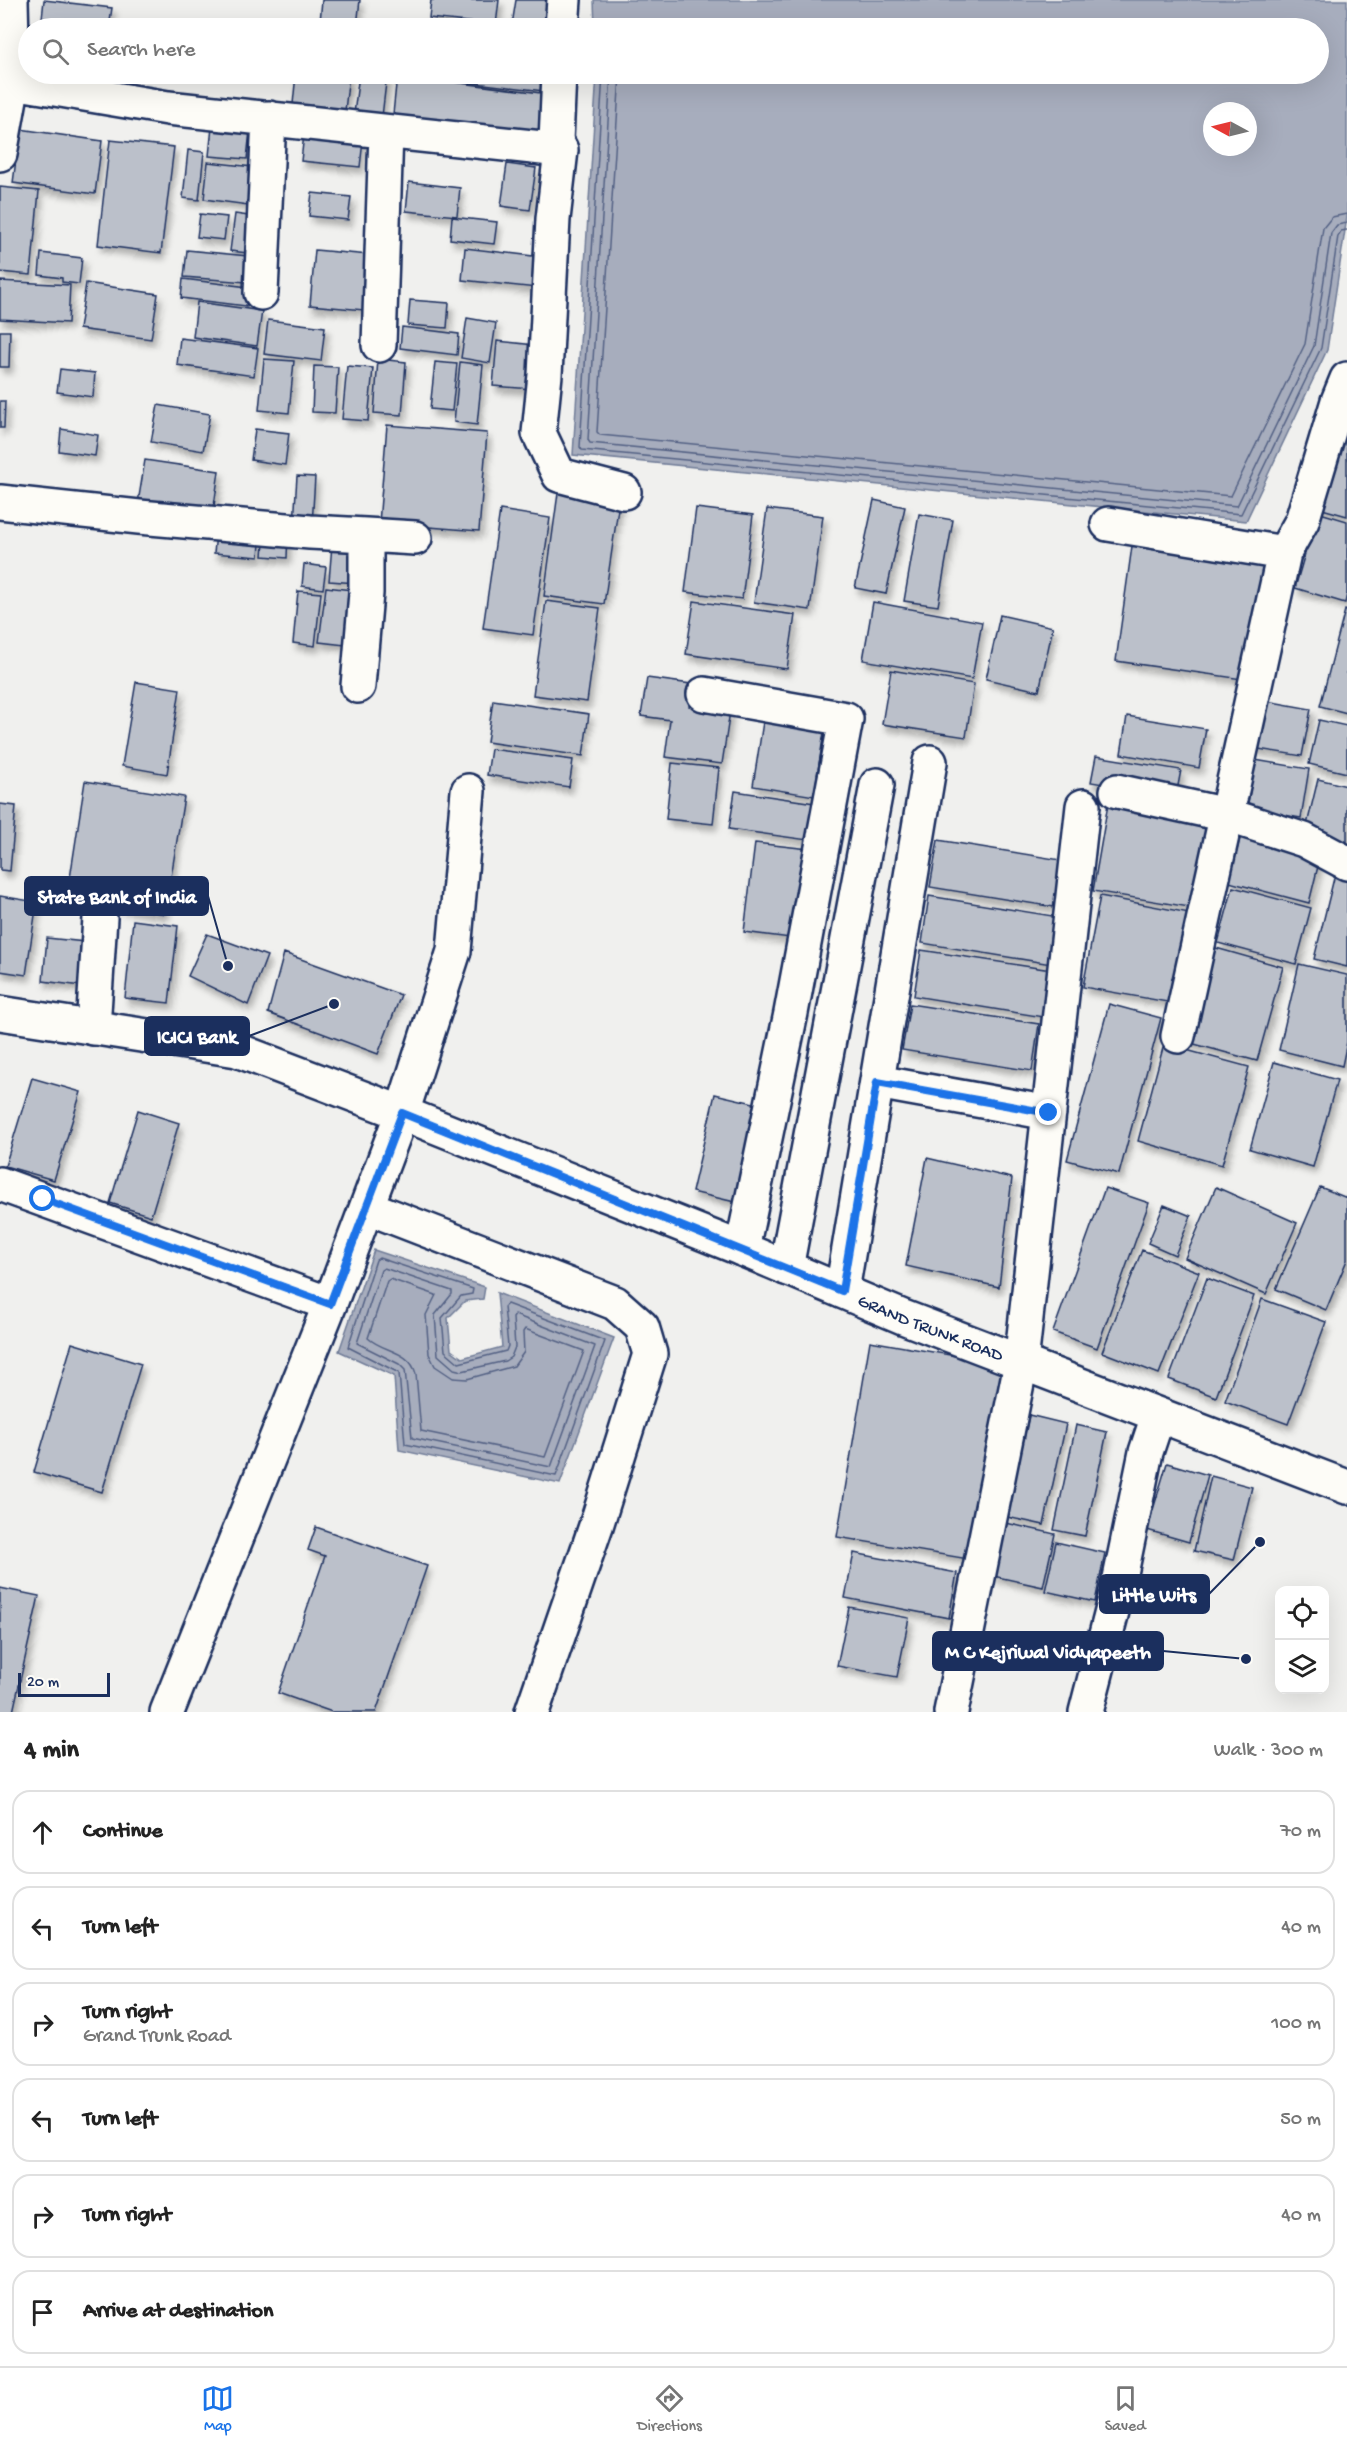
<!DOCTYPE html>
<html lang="en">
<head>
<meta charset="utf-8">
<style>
  :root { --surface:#fff; --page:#f2f2f2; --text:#222; --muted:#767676; --line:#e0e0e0; --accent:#1a73e8 }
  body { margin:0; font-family:"Gochi Hand",sans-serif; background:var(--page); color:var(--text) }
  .controls { position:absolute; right:18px; bottom:18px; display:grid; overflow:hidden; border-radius:12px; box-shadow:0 6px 24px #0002 }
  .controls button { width:54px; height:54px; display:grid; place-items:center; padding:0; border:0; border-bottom:2px solid var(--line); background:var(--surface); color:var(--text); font:30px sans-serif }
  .compass { position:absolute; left:1203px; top:102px; width:54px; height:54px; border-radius:50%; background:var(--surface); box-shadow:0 6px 24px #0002; rotate:277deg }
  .scale { position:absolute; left:18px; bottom:15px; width:92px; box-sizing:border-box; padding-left:6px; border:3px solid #1b2f5e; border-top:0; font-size:16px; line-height:21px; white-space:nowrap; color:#1b2f5e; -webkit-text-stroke:4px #fdfcf7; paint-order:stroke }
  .stop { position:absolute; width:18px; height:18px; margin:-14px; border:4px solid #1a73e8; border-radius:50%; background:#fff }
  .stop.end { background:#1a73e8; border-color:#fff; box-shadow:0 2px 6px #0008 }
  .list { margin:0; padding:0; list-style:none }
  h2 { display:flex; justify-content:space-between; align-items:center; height:78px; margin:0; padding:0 24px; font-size:26px }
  h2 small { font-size:20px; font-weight:400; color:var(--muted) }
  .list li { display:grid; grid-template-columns:39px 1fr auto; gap:18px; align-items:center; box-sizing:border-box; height:84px; margin:0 12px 12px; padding:0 12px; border:2px solid var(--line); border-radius:18px }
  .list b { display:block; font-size:22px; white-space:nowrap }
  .list p { margin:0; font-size:20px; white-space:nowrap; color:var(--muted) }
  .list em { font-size:20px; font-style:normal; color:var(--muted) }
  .icon { flex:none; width:33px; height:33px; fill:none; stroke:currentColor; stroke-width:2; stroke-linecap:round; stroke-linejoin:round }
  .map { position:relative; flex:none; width:1347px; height:1712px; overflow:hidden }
  .search { position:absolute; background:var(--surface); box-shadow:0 6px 24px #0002; left:18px; right:18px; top:18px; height:66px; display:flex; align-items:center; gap:15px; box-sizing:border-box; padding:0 21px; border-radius:33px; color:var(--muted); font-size:22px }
  .sheet { height:654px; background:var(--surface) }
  nav { display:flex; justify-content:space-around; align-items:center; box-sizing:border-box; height:84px; border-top:2px solid var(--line); background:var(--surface); font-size:16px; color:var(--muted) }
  nav a { display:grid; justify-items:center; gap:3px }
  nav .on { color:var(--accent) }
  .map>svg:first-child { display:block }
  .water { fill:#a7adbd; stroke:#6f7b97; stroke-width:1.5; fill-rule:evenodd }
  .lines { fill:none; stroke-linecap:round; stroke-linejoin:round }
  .shore { stroke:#536184; stroke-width:1.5 }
  .building { fill:#bbc0ca; stroke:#1b2f5e; stroke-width:1.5; filter:url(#shadow) }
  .minor-casing { stroke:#1b2f5e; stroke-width:38 }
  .major-casing { stroke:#1b2f5e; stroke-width:38 }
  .minor { stroke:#fdfcf7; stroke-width:33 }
  .major { stroke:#fdfcf7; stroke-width:33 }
  .route { stroke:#1a73e8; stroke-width:8 }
  .labels { text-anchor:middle; stroke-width:4.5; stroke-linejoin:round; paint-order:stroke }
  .street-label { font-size:18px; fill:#1b2f5e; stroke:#fdfcf7 }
  .leader { fill:none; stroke:#1b2f5e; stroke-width:2 }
  .callout-dot { fill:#1b2f5e; stroke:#fdfcf7; stroke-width:2 }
  .callout { fill:#1b2f5e; stroke:#1b2f5e; stroke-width:2 }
  .callout-label { font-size:20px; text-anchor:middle; font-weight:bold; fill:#fff }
</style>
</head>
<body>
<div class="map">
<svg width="1347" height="1712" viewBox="0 0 1347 1712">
  <defs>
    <filter id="shadow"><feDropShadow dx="3.5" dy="6" stdDeviation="3" flood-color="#0004"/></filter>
  </defs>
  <rect width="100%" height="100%" fill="#f0f0ee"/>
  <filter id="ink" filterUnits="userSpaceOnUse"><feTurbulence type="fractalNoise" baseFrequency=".0167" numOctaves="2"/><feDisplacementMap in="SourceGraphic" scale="12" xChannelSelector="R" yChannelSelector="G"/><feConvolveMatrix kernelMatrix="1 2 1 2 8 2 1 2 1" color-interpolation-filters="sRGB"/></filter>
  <g filter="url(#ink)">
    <path class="water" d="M594 0H1347V217L1327 350 1246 521 573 455 597 74H1318V28H595ZM1212 111H1248V147H1212Z
      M374 1250 485 1287 483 1299 465 1301 448 1318 451 1350 462 1358 502 1347 497 1293 614 1338 560 1484 399 1450 394 1376 339 1351Z"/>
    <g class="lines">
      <path class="shore" d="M603 74 580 447 582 450 1241 514 1321 348 1338 236 1341 231 1347 230
        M611 74 588 440 590 443 1237 506 1314 346 1331 233 1337 225 1347 223
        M620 74 597 432 600 435 1231 496 1305 344 1323 228 1332 217 1347 214
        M379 1258 473 1289 472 1294 461 1296 442 1318 445 1351 459 1363 506 1351 508 1346 504 1307 507 1304 605 1341 556 1476 405 1444 399 1373 348 1347 376 1260Z
        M384 1268 452 1291V1294L435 1315 438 1355 454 1369 462 1371 505 1361 511 1357 515 1347 513 1318 515 1315 595 1346 551 1467 412 1438 405 1370 399 1364 357 1343 381 1270Z
        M390 1279 436 1295 426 1315 429 1354 435 1366 453 1378 467 1379 514 1366 524 1352 523 1332 525 1329 584 1351 545 1457 421 1431 416 1374C410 1350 383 1352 368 1338L387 1281Z"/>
    </g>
    <path class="building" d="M44 0 112 8 109 28H41Z
      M322 0H360L357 26 320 22Z
      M431 0H499L496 25 429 18Z
      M516 0H553L549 28 512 25Z
      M413 20 489 28H412Z
      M302 23 352 28H302Z
      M296 74H349L344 120 292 114Z
      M359 74H387L381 125 353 122Z
      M433 74H546L544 91 433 78Z
      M397 75 549 94 543 142 392 124Z
      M305 125 364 132 360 167 301 161Z
      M212 127 250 130 247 159 209 156Z
      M20 129 102 141 95 194 13 183Z
      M110 140 174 147 161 253 98 245Z
      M188 150 204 152 199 200 183 198Z
      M208 162 253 167 248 205 204 199Z
      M507 164 536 168 530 210 501 206Z
      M409 182 460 188 457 216 406 211Z
      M0 187 39 191 31 275 0 272Z
      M312 193 351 197 348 220 309 216Z
      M200 214 227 217 224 240 197 237Z
      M235 214 262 218 257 254 230 251Z
      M452 217 497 222 494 244 450 239Z
      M465 248 541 257 537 288 462 280Z
      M187 250 248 256 246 282 184 277Z
      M315 250 369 255 364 310 310 305Z
      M41 253 82 258 79 284 62 282V278L39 275Z
      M183 279 248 287 246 306 181 298Z
      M0 281 70 285 68 323 0 319Z
      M86 283 158 294 151 339 79 329Z
      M410 300 449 303 447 328 408 325Z
      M197 302 262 311 257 346 193 337Z
      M467 318 496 323 490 363 461 358Z
      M268 320 325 327 321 361 264 354Z
      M402 327 459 334 457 355 400 348Z
      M0 331H10L9 367H0Z
      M180 338 258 348 254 376 177 365Z
      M497 341 535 345 532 389 493 386Z
      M264 359 294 361 289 413 259 410Z
      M378 359 406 362 402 415 374 413Z
      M435 362 457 364 452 411 430 409Z
      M460 362 483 365 477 425 454 422Z
      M314 366 338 367 335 413 312 412Z
      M347 366 373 368 368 421 342 419Z
      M60 369 95 373 93 397 57 392Z
      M0 401H5L4 428H0Z
      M158 405 210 414 203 451 151 442Z
      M1347 411V516L1315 507Z
      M387 425 487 433 479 531 379 523Z
      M61 429 98 435 95 456 59 451Z
      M255 429 289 433 285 465 251 460Z
      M145 460 219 471 212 520 137 509Z
      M297 476 315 477 312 525 294 524Z
      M558 493 619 502 604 604 544 596Z
      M874 500 905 507 886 594 855 588Z
      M696 508 753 515 742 599 685 592Z
      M767 509 823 516 810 610 754 602Z
      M500 510 550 518 533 635 483 628Z
      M1317 512 1347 521V594L1345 603 1295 588Z
      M919 514 953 520 938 606 904 601Z
      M217 525 261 529 259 557 214 553Z
      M265 529 288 531 287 558 263 556Z
      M1133 539 1267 558 1249 680 1116 661Z
      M332 545 361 547 357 583 329 581Z
      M304 564 326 567 323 589 302 586Z
      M326 587 352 590 345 645 319 642Z
      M298 591 321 593 315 646 293 643Z
      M546 601 600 608 587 702 533 695Z
      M694 601 795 615 787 669 686 654Z
      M873 602 982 622 972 679 863 660Z
      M1345 610 1347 611V713L1320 706Z
      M1000 615 1053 627 1039 691 986 679Z
      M891 670 974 684 966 737 882 724Z
      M647 678 691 684 689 706 730 711 722 764 665 757 670 720 641 716Z
      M136 682 180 689 167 774 122 766Z
      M493 700 589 714 583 756 487 742Z
      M1261 700 1311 709 1302 756 1252 748Z
      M1127 716 1206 729 1199 768 1121 754Z
      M1319 720 1347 726V773L1309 764Z
      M763 722 824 732 814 796 753 786Z
      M491 749 573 760 569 787 487 775Z
      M1096 756 1181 770 1176 796 1091 782Z
      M1255 760 1309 769 1301 818 1247 809Z
      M672 763 719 768 713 824 666 819Z
      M1318 779 1347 786V844L1305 833Z
      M85 781 184 797 165 914 67 898Z
      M735 791 821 804 815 841 729 829Z
      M1109 798 1216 816 1201 909 1093 891Z
      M0 804 16 806 10 871 0 870Z
      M1241 834 1321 854 1309 903 1229 882Z
      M938 840 1067 861 1060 908 930 887Z
      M755 843 809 849 798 939 744 932Z
      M1335 874 1347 877V967L1314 959Z
      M1233 887 1311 908 1296 964 1218 943Z
      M0 896 37 902 26 975 0 971Z
      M929 896 1059 917 1051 964 922 943Z
      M1100 896 1200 915 1184 1005 1083 987Z
      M133 920 178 926 169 1003 125 998Z
      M207 934 267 956 248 1005 188 976Z
      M47 938 85 942 81 986 43 981Z
      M1209 946 1283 967 1257 1061 1183 1041Z
      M921 950 1051 970 1043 1017 914 996Z
      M284 953 401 995 378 1054 268 1013Z
      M1299 964 1347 975V1042L1342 1066 1279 1050Z
      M910 1004 1039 1024 1032 1071 902 1050Z
      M1109 1004 1161 1018 1119 1174 1067 1160Z
      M1164 1044 1249 1067 1222 1165 1138 1141Z
      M1274 1062 1337 1080 1313 1167 1250 1149Z
      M32 1078 81 1092 54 1180 5 1166Z
      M715 1094 758 1104 735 1202 692 1192Z
      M138 1110 179 1123 151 1216 110 1203Z
      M927 1158 1012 1178 999 1287 906 1266Z
      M1216 1187 1297 1223 1266 1294 1185 1258Z
      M1320 1187 1347 1198V1260L1326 1310 1276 1289Z
      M1105 1188 1149 1203 1097 1348 1053 1332Z
      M1164 1205 1191 1216 1175 1255 1148 1243Z
      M1142 1250 1199 1272 1159 1374 1102 1352Z
      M1207 1278 1254 1296 1216 1397 1169 1379Z
      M1262 1299 1326 1322 1288 1424 1225 1401Z
      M870 1341 1013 1366 980 1561 837 1537Z
      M72 1343 141 1364 102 1492 34 1472Z
      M1029 1415 1066 1424 1044 1525 1007 1517Z
      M1076 1425 1107 1432 1085 1536 1054 1530Z
      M1167 1463 1208 1475 1189 1542 1147 1530Z
      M1211 1476 1252 1487 1234 1560 1194 1551Z
      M1006 1523 1055 1534 1043 1587 993 1576Z
      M316 1527 427 1566 376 1712H332L278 1693 325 1556 308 1550Z
      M1056 1542 1105 1553 1095 1602 1045 1591Z
      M854 1553 957 1573 949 1618 845 1598Z
      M0 1588 39 1596 13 1712H0Z
      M849 1607 909 1618 897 1677 837 1666Z"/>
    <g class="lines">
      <g class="minor-casing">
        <path id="minor" d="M562 28 564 0
          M559 74 556 141 561 150 553 219 545 375 539 433 559 475 624 492
          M13 82 168 108 561 150
          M0 154 13 82 11 0
          M261 293 269 118
          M379 345 386 132
          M0 502 139 517 310 532 366 535V593L358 686
          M1108 524 1284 553 1302 521 1338 401 1347 379
          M366 535 415 538
          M704 694 846 719 791 1013 742 1249
          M1117 791 1227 815 1304 840 1347 863
          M93 1028 100 918
          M1178 1036 1284 553
          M877 1082 1049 1113
          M0 1184 330 1304
          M367 1207 615 1303 642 1327 650 1354 596 1526 532 1712
          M786 1268 877 785
          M842 1291 930 762
          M167 1712 330 1304 402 1113 454 951 468 791
          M951 1712 1021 1363 1083 806
          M1086 1712 1118 1588 1146 1452 1158 1416"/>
      </g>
      <g class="major-casing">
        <g id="major">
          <path id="s1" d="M0 1013 237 1050 402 1113 742 1249 903 1317 1347 1487"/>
        </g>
      </g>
      <use href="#minor" class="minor"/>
      <use href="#major" class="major"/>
    </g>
  </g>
  <g class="lines" filter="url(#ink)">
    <path class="route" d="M43 1199 330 1304 402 1113 842 1291 877 1082 1049 1113"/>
  </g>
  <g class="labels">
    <g class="street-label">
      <text dy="6" stroke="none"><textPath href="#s1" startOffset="987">GRAND TRUNK ROAD</textPath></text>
    </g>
  </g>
  <path class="leader" d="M228 966L208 896M334 1004L249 1036M1260 1542L1209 1594M1246 1659L1163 1651"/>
  <g class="callout-dot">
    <circle cx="228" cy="966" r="6"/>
    <circle cx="334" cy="1004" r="6"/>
    <circle cx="1260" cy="1542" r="6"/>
    <circle cx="1246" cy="1659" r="6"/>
  </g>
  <g class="callout">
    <rect x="25" y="877" width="183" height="38" rx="6"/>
    <rect x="145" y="1017" width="104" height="38" rx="6"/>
    <rect x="1100" y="1575" width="109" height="38" rx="6"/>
    <rect x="933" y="1632" width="230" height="38" rx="6"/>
  </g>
  <g class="callout-label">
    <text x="117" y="903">State Bank of India</text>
    <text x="197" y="1043">ICICI Bank</text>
    <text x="1154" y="1601">Little Wits</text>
    <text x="1048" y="1658">M C Kejriwal Vidyapeeth</text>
  </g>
</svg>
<div class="controls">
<button><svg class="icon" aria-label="locate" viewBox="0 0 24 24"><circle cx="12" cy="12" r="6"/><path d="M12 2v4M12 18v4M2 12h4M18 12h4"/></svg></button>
<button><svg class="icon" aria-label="layers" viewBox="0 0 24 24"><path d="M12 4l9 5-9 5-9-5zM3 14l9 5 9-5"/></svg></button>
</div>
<svg class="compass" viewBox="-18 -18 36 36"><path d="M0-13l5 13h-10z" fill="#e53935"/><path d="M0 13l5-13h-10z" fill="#767676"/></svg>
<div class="scale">20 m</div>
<div class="stop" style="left:43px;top:1199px"></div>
<div class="stop end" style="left:1049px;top:1113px"></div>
<div class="search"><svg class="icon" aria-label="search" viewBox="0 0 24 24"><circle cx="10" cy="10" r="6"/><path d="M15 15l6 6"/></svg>Search here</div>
</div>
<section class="sheet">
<h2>4 min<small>Walk · 300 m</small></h2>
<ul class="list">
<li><svg class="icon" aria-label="ahead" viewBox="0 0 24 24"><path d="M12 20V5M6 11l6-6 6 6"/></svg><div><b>Continue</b></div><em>70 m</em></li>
<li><svg class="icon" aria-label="left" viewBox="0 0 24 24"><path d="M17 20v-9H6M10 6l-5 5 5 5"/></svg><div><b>Turn left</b></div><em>40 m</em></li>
<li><svg class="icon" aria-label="right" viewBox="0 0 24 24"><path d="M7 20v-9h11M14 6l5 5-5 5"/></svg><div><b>Turn right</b><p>Grand Trunk Road</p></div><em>100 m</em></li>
<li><svg class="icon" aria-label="left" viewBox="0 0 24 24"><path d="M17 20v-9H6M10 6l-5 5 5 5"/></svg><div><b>Turn left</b></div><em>50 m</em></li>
<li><svg class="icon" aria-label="right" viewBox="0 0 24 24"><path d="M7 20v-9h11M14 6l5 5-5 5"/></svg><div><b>Turn right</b></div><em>40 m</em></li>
<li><svg class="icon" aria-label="arrive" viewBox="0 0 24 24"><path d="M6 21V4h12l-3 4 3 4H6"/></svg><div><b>Arrive at destination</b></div></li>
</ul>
</section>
<nav>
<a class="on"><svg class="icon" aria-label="map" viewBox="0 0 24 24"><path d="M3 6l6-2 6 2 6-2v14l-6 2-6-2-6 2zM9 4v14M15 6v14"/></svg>Map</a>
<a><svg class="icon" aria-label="directions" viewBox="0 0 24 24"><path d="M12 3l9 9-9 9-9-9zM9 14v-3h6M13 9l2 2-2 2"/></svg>Directions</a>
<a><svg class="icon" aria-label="saved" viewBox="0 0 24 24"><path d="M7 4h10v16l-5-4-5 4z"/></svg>Saved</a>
</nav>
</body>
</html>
